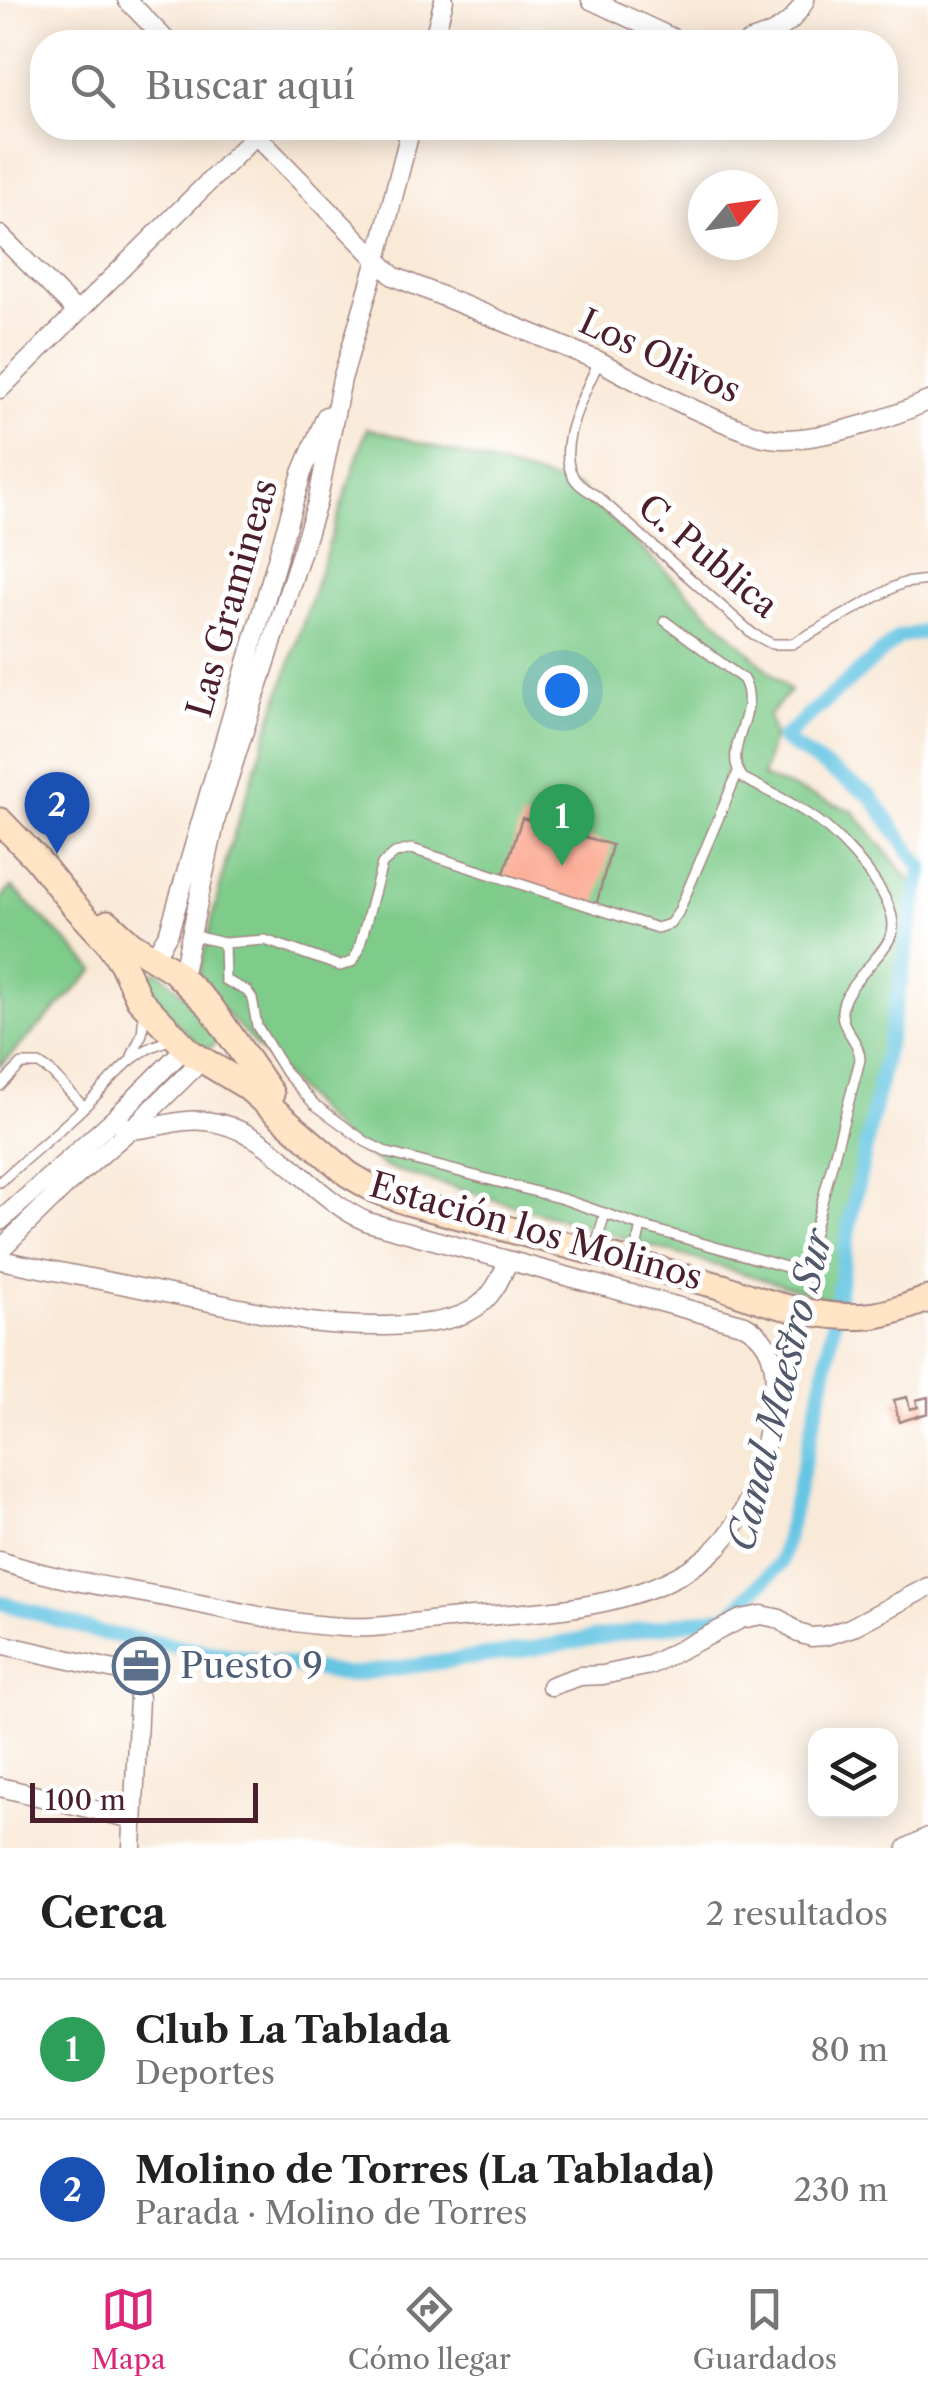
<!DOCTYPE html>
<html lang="es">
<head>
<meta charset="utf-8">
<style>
  :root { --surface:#fff; --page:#f2f2f2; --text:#222; --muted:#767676; --line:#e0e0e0; --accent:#db2777 }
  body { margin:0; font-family:"Libre Caslon Text",serif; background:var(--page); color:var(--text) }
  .controls { position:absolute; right:30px; bottom:30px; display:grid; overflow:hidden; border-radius:20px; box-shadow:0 5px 25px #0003 }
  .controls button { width:90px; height:90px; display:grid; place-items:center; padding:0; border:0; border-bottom:2px solid var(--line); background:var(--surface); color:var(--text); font:50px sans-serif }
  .compass { position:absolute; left:688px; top:170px; width:90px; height:90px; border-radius:50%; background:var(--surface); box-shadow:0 5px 25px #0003; rotate:61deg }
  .scale { position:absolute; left:30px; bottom:25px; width:228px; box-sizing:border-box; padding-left:10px; border:5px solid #4a1f2b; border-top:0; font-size:28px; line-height:35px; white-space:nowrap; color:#4a1f2b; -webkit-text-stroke:8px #fff; paint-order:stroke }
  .you { position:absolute; left:562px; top:690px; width:35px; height:35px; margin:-25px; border:8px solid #fff; border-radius:50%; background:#1a73e8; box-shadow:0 0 0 15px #1a73e833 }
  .badge { display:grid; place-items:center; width:65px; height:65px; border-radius:50%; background:var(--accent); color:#fff; font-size:32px; font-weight:700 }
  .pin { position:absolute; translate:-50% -82px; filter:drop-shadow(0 2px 5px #0008) }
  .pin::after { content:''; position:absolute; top:52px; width:35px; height:30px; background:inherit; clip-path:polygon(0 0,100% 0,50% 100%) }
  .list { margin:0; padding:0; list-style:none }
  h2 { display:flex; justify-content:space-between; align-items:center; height:130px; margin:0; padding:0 40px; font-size:42px }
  h2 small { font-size:32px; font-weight:400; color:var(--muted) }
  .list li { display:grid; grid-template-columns:65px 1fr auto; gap:30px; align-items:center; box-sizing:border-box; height:140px; padding:0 40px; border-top:2px solid var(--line) }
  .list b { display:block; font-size:38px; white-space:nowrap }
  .list p { margin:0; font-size:32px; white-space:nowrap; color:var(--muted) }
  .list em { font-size:32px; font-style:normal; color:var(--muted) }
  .icon { flex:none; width:55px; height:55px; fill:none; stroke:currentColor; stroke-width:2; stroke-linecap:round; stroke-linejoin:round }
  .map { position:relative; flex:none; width:928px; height:1848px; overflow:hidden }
  .search { position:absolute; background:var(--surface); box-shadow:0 5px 25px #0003; left:30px; right:30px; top:30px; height:110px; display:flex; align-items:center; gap:25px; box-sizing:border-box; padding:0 35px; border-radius:40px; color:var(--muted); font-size:38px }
  .sheet { height:410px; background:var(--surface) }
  nav { display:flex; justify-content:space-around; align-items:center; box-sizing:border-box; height:140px; border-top:2px solid var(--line); background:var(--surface); font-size:28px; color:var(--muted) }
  nav a { display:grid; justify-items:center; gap:5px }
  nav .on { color:var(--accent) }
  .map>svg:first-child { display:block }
  .green { fill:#7ecb8a; stroke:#64755a; stroke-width:2.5 }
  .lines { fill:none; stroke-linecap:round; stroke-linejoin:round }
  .canal { stroke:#65c5e3; stroke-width:15 }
  .building { fill:#fcad96 }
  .service-casing { stroke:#a28481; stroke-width:12 }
  .minor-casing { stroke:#a28481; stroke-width:21 }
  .secondary-casing { stroke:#a28481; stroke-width:29 }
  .service { stroke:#fff; stroke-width:9 }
  .minor { stroke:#fff; stroke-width:18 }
  .secondary { stroke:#ffe4c6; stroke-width:25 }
  .labels { text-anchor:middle; stroke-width:10; stroke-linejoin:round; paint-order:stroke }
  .street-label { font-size:35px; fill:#4a1f2b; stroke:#fff }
  .service-label { font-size:35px; fill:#4e5e75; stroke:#fff; text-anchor:start }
  .water-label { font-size:38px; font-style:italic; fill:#53596b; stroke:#fff }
</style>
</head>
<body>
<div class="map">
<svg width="928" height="1848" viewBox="0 0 928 1848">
  <rect width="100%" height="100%" fill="#fff"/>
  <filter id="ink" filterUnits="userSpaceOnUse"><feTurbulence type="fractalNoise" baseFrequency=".01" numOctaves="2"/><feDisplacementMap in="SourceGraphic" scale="20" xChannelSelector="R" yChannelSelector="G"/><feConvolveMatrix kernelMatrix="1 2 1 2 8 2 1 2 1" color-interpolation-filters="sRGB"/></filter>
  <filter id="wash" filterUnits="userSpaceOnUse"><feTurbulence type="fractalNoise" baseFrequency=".0048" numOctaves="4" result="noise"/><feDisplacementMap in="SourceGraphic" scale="40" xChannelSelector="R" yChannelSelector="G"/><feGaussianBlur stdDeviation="2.25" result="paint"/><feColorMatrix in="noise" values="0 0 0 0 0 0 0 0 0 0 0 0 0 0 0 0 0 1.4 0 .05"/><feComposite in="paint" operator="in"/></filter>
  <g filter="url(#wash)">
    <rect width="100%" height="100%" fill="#f9e9d7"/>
    <path class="green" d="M367 428 579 488 790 691 769 715 774 734 762 777 853 811 913 884 879 1077 832 1300 385 1167 341 1137 197 982 229 849Z
      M12 887 95 970 0 1066V900Z
      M159 971 218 1026 219 1039 212 1047 203 1048 148 996 145 982 150 974Z"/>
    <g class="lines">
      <path class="canal" d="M0 1602 101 1633 348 1675 506 1653 730 1615 780 1564 824 1379 851 1216 896 1005 922 868 871 796 782 739 899 637 928 631"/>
    </g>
    <g id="blocks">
      <path class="building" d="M522 818 612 845 596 906 503 876Z
        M907 1397 910 1409 918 1407 916 1400 928 1397V1413L899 1422 894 1400Z
        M132 1656 152 1661 150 1678 129 1671Z"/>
    </g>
  </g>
  <g filter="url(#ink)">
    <use href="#blocks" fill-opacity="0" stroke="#a28481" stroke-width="2.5"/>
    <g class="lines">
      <g class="service-casing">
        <path id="service" d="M599 361C586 391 549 455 579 484 584 489 593 493 599 498L753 634 772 644H792L894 587 904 583 928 580
          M190 935 224 943 265 940 340 966 352 962 358 952 382 864 395 853 412 849 657 928 670 924 678 913 738 772
          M224 943 225 980 247 991 252 998 257 1026 286 1073 314 1104 366 1142 388 1153 563 1199 641 1226 793 1269 802 1265 807 1258 860 1060C860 1040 841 1030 842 1011 843 985 885 956 892 933 901 900 842 838 817 820 794 803 767 791 743 778 719 749 763 712 743 679L665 621
          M132 1056 142 1034 144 1014
          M0 1086 22 1064H39L51 1072 84 1107
          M0 1182C27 1157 56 1134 82 1109 115 1079 127 1051 174 1039
          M595 1249 605 1213
          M633 1262 641 1226"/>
      </g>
      <g class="minor-casing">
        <path id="minor" d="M127 0 168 42
          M591 0 681 42
          M433 42 444 0
          M748 42C774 34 793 25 805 0
          M249 128 393 276 599 361C640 384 682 405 725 423 740 428 754 436 770 438 812 444 889 419 928 401
          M0 235 77 312
          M0 389 256 135
          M154 957 169 932 302 473 326 416
          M182 977 216 818 317 503 342 379 377 260 411 128
          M0 1221 115 1118 185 1048
          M0 1250 64 1187 141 1120 201 1061
          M0 1260 310 1322C351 1327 436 1331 472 1310 491 1299 500 1281 508 1261
          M0 1561C55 1580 113 1587 170 1598 227 1609 285 1624 343 1627 378 1629 413 1622 449 1619 533 1611 641 1613 710 1554 746 1523 758 1479 767 1434 775 1394 786 1348 745 1325L368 1222C308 1197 272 1127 205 1121 179 1118 155 1129 129 1130L115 1118
          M0 1644 119 1671 135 1682 139 1698 132 1848
          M551 1686 580 1676 603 1675 650 1665 741 1619 762 1615 780 1619 798 1633 811 1637 825 1636 850 1628 928 1587
          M0 1787 133 1819
          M907 1848 928 1837"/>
      </g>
      <g class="secondary-casing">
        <path id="secondary" d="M0 821 36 858 72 903 108 942 122 963 139 999 191 1053 246 1086 348 1174 375 1190 407 1202 723 1287C767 1304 820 1320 868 1316 888 1314 909 1306 928 1299
          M108 923 131 944 173 970 210 1006 271 1094"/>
      </g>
      <use href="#service" class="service"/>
      <use href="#minor" class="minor"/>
      <use href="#secondary" class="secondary"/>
    </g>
  </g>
  <defs>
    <g id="office-ring" transform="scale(2.875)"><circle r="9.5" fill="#fff" stroke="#5c6f8a" stroke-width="1.5"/><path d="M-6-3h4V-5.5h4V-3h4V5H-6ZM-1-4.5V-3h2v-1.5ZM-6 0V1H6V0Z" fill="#5c6f8a"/></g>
  </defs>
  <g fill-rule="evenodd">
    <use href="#office-ring" x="141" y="1666"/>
  </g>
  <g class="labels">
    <g class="street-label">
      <text transform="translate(660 356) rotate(25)" y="12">Los Olivos</text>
      <text transform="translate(708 556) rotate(40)" y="12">C. Publica</text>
      <text transform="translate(232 598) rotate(-74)" y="12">Las Gramineas</text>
      <text transform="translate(536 1231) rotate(16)" y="12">Estación los Molinos</text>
    </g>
    <g class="service-label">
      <text x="180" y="1678">Puesto 9</text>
    </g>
    <g class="water-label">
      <text transform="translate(780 1390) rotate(-76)" y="13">Canal Maestro Sur</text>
    </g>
  </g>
</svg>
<div class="controls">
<button><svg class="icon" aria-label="layers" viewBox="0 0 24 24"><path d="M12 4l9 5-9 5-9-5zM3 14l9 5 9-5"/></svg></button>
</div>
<svg class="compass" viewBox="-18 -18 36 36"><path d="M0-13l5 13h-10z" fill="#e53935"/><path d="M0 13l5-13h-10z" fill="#767676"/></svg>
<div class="scale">100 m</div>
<div class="you"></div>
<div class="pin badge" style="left:562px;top:866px;background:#2e9e5b">1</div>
<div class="pin badge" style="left:57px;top:854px;background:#1a4fb4">2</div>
<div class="search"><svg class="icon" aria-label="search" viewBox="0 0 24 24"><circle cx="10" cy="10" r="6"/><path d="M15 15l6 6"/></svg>Buscar aquí</div>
</div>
<section class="sheet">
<h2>Cerca<small>2 resultados</small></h2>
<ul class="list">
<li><span class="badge" style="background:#2e9e5b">1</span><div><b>Club La Tablada</b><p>Deportes</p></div><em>80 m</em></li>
<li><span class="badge" style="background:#1a4fb4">2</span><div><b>Molino de Torres (La Tablada)</b><p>Parada · Molino de Torres</p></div><em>230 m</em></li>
</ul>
</section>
<nav>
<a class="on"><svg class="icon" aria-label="map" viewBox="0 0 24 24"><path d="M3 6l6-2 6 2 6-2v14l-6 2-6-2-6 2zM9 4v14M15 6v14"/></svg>Mapa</a>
<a><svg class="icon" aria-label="directions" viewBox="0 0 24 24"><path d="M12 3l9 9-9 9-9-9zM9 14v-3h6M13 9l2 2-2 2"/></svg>Cómo llegar</a>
<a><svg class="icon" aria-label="saved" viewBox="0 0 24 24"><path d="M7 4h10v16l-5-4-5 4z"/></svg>Guardados</a>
</nav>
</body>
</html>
